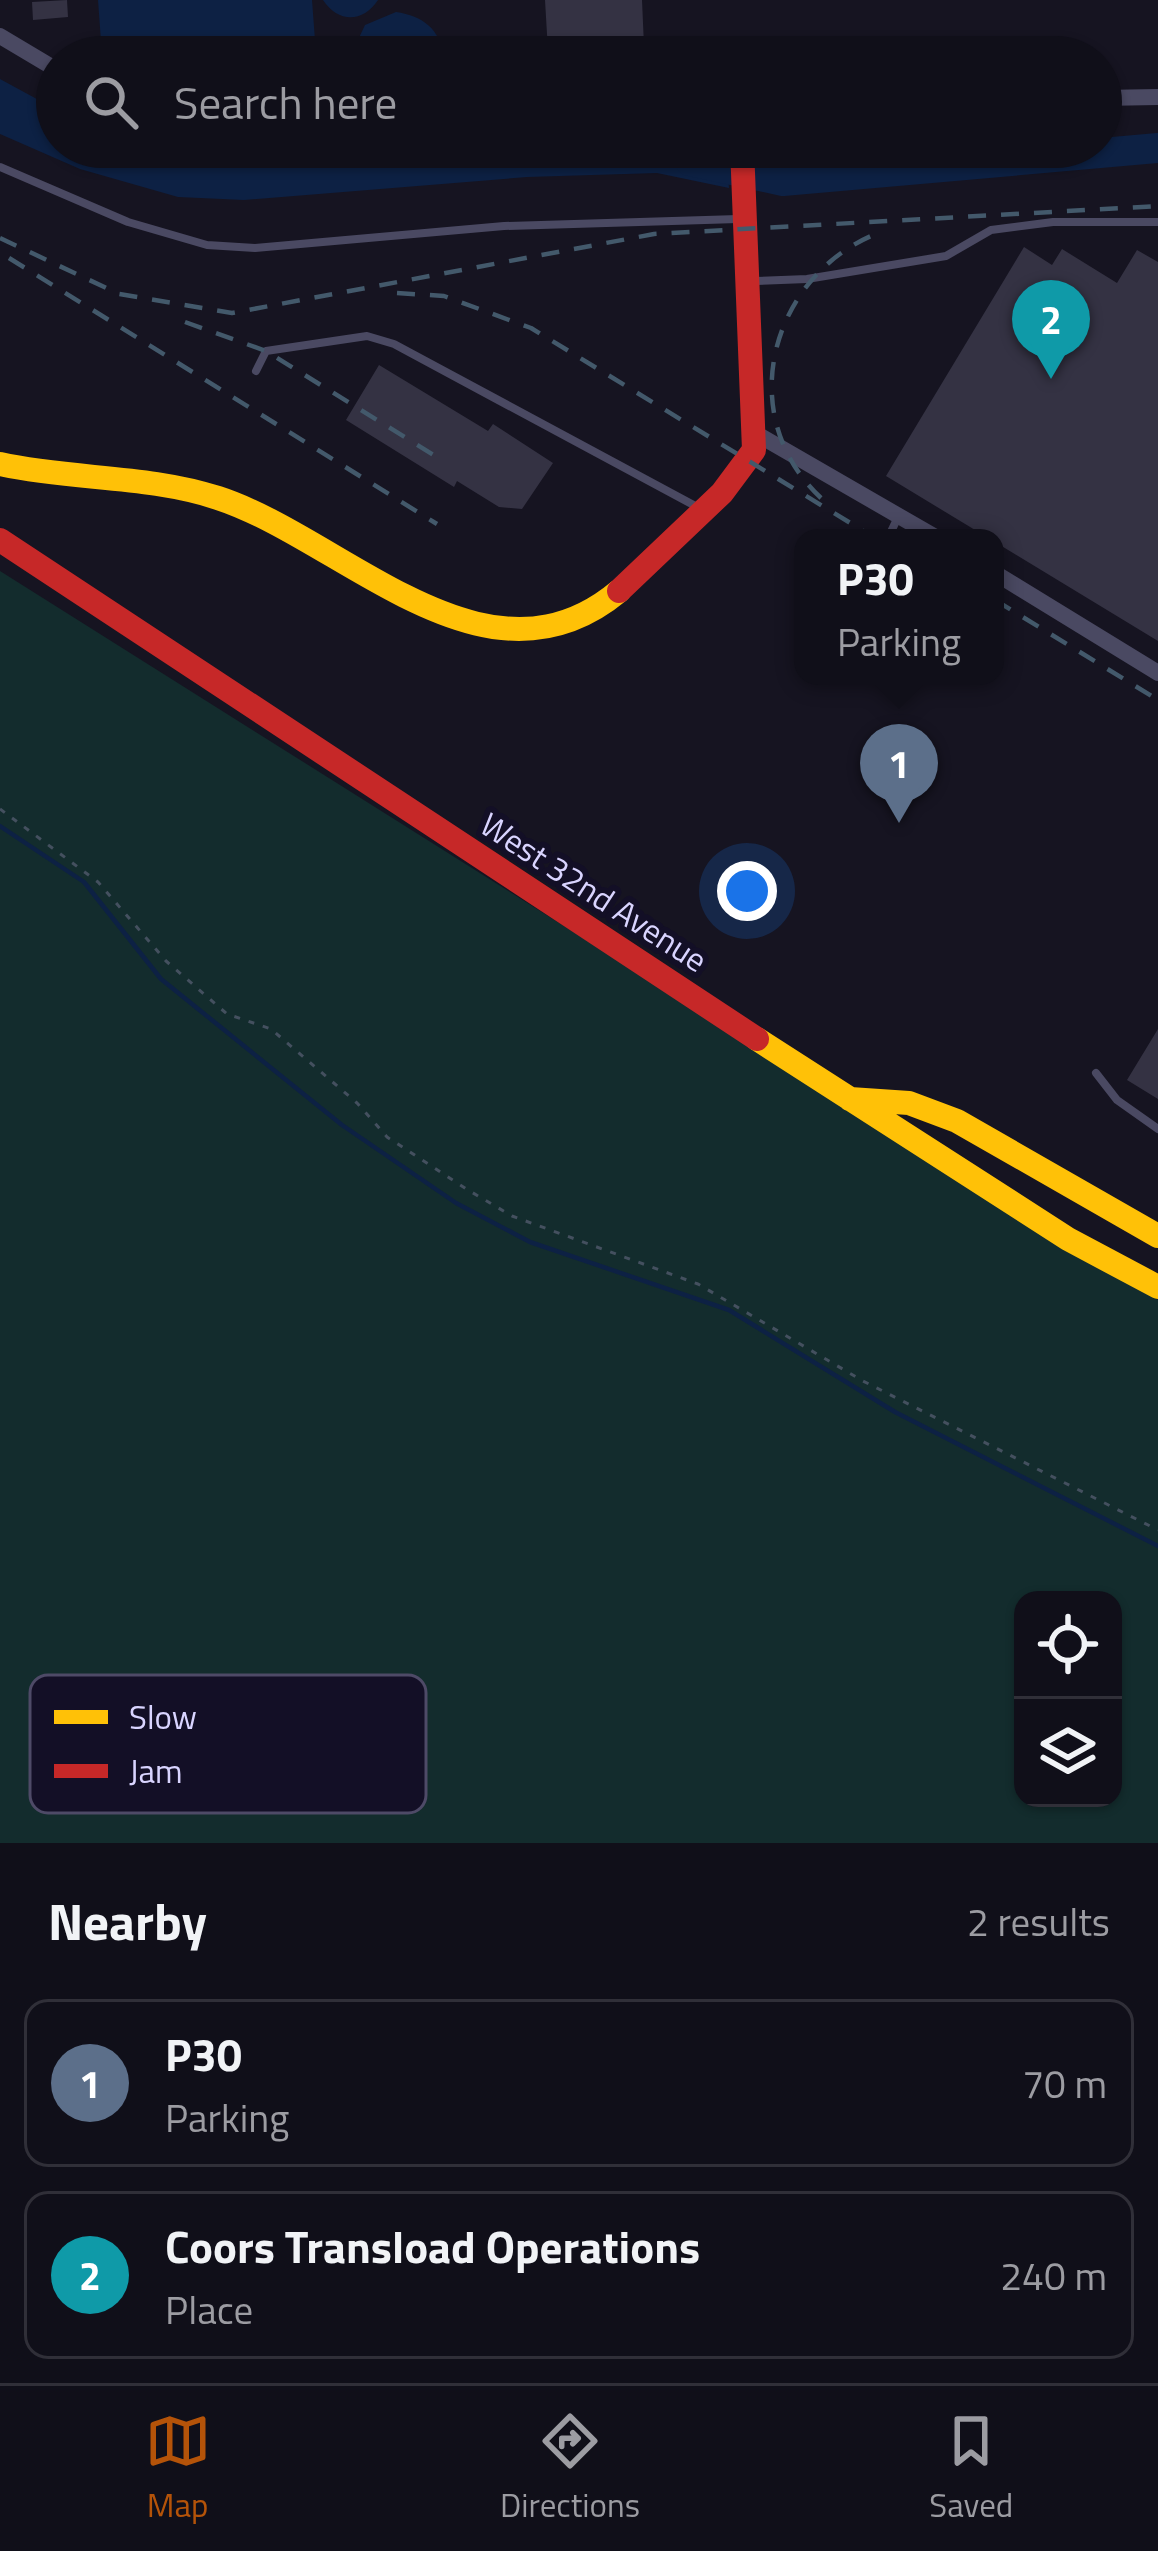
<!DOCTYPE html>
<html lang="en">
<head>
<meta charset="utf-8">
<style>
  :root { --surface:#100f19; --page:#191822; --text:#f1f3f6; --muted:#9c9ca2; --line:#302f38; --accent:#b45309 }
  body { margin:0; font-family:"Titillium Web",sans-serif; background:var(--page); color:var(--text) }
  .controls { position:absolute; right:36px; bottom:36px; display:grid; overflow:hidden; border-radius:24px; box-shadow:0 3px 9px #0004 }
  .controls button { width:108px; height:108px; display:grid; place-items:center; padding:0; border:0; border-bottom:3px solid var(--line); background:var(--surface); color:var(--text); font:60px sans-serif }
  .you { position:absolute; left:747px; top:891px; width:42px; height:42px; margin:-30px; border:9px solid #fff; border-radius:50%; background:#1a73e8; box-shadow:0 0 0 18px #1a73e833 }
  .badge { display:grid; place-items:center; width:78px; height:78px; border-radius:50%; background:var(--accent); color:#fff; font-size:39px; font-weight:700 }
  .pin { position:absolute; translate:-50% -99px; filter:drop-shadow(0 3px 6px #0008) }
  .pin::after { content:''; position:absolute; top:63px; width:42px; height:36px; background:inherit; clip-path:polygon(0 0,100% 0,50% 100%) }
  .popup { position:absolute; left:794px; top:529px; width:210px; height:156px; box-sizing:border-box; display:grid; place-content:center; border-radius:24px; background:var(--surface); filter:drop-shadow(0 3px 9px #0005); font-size:39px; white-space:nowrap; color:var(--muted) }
  .popup b { font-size:45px; color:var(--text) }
  .popup::after { content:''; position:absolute; left:50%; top:100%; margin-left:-24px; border:24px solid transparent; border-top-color:var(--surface) }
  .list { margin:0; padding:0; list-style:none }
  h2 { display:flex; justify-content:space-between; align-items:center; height:156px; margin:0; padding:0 48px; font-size:51px }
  h2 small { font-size:39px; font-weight:400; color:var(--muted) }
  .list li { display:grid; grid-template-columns:78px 1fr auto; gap:36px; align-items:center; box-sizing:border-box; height:168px; margin:0 24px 24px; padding:0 24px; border:3px solid var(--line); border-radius:24px }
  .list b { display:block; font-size:45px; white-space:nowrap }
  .list p { margin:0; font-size:39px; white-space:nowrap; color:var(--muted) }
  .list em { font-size:39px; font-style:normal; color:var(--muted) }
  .icon { flex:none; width:66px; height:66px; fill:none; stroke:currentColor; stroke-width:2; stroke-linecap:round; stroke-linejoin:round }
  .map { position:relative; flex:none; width:1158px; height:1843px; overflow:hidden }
  .search { position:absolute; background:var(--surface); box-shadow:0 3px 9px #0004; left:36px; right:36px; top:36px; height:132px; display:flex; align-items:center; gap:30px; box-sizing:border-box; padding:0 42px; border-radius:66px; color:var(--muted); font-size:45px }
  .sheet { height:540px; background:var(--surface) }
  nav { display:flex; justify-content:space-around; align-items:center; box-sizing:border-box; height:168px; border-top:3px solid var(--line); background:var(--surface); font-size:33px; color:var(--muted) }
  nav a { display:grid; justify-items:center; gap:6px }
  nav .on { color:var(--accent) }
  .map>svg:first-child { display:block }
  .green { fill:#132c2d; fill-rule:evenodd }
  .water { fill:#0d2144 }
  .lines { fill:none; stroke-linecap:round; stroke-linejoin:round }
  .stream { stroke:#0d2144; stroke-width:4.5 }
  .river { stroke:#0d2144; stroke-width:30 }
  .building { fill:#343243 }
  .path { stroke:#44505f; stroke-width:3; stroke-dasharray:6 9; stroke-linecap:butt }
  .lane { stroke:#4a4962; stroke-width:8 }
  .street { stroke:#4a4962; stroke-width:16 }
  .slow { stroke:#ffc107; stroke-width:24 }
  .jam { stroke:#c62828; stroke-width:24 }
  .rail { stroke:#43596b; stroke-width:4.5; stroke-dasharray:18 15; stroke-linecap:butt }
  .labels { text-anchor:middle; stroke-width:12; stroke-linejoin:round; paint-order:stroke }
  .street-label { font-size:33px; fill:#d9d4ff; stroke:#130f26 }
  .key { fill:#130f26; stroke:#4e4a67; stroke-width:3 }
  .key-label { font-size:33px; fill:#d9d4ff }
</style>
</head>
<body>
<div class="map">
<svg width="1158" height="1843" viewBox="0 0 1158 1843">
  <rect width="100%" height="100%" fill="#161421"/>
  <path class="green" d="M0 571 1158 1300V1843H0ZM1023 1600H1113V1798H1023Z"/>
  <path class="water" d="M98 0H312L315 40 102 55Z
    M323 0H378C363 23 338 23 323 0Z
    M396 12C423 16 440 29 444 57H350L365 25Z
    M0 79 57 110V147H129L247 161 460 147H725L729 188 657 173 527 177 244 200 178 197 80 169 0 134Z"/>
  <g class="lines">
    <path class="stream" d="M0 826 84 882 161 979 342 1125 456 1203 530 1242 729 1310 895 1412 1158 1546"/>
    <path class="river" d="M690 161 783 181 1158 148"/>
  </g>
  <path class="building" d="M67 0 68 17 33 20 32 2Z
    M545 0H642L644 46 548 51Z
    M1024 247 1052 265 1062 249 1117 283 1137 250 1158 262V641L886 476Z
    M379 365 488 431 493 424 553 463 522 509 499 507 457 481 454 487 346 420Z
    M1158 1029V1099L1127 1080Z"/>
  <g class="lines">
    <path class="path" d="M0 809 98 882 166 961 227 1014 271 1029 357 1103 387 1137 468 1190 512 1216 698 1284 863 1381 1158 1530"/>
    <path class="lane" d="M0 167 128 222 207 245 255 248 504 226 738 219
      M755 281 807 279 946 256 991 230 1053 222H1158
      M256 371 266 351 367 336 394 344 701 509
      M888 538 898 517
      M1096 1073 1117 1100 1158 1129"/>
    <path class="street" d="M0 36 57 70
      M1101 98 1158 97
      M755 433 937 538
      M995 573 1158 673"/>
    <path class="slow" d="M0 464C72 480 148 475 218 498 344 539 486 702 619 591
      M757 1039 1068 1239 1158 1287
      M850 1099 909 1103 957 1121 1158 1236"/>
    <path class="jam" d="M0 540 757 1039
      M619 591 722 493 754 450 742 147"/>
    <path class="rail" d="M0 238 119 294 232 313 654 234 1158 206
      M9 258 437 524
      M397 293 444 296 531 328 870 535
      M185 322 266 351 440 459
      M821 498C731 414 772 272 881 232
      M995 600 1158 700"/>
  </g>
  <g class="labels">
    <g class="street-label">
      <text transform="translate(594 892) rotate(33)" y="12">West 32nd Avenue</text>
    </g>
  </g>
  <rect x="30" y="1675" width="396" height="138" rx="18" class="key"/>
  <rect x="54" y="1710" width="54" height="14" fill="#ffc107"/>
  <rect x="54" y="1764" width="54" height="14" fill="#c62828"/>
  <g class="key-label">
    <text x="129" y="1729">Slow</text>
    <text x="129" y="1783">Jam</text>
  </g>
</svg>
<div class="controls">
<button><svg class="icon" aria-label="locate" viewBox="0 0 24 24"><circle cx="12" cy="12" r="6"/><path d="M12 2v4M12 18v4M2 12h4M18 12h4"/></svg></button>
<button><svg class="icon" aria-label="layers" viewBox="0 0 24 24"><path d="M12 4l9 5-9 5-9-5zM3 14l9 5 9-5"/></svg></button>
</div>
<div class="you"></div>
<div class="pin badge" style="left:899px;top:823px;background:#5c6f8a">1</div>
<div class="popup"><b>P30</b>Parking</div>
<div class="pin badge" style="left:1051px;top:379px;background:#0f9aa8">2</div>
<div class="search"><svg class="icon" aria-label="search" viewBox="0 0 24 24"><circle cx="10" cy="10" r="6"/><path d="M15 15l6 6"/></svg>Search here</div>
</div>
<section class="sheet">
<h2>Nearby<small>2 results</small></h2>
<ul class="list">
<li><span class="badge" style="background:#5c6f8a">1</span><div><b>P30</b><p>Parking</p></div><em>70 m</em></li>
<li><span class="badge" style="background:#0f9aa8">2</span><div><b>Coors Transload Operations</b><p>Place</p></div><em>240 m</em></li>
</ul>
</section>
<nav>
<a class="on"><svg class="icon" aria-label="map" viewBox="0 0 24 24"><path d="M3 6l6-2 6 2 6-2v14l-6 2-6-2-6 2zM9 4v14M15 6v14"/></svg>Map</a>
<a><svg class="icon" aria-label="directions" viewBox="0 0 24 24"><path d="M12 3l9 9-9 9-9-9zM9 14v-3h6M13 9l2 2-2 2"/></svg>Directions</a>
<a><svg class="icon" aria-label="saved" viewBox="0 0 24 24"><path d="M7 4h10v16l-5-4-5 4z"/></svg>Saved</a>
</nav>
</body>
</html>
